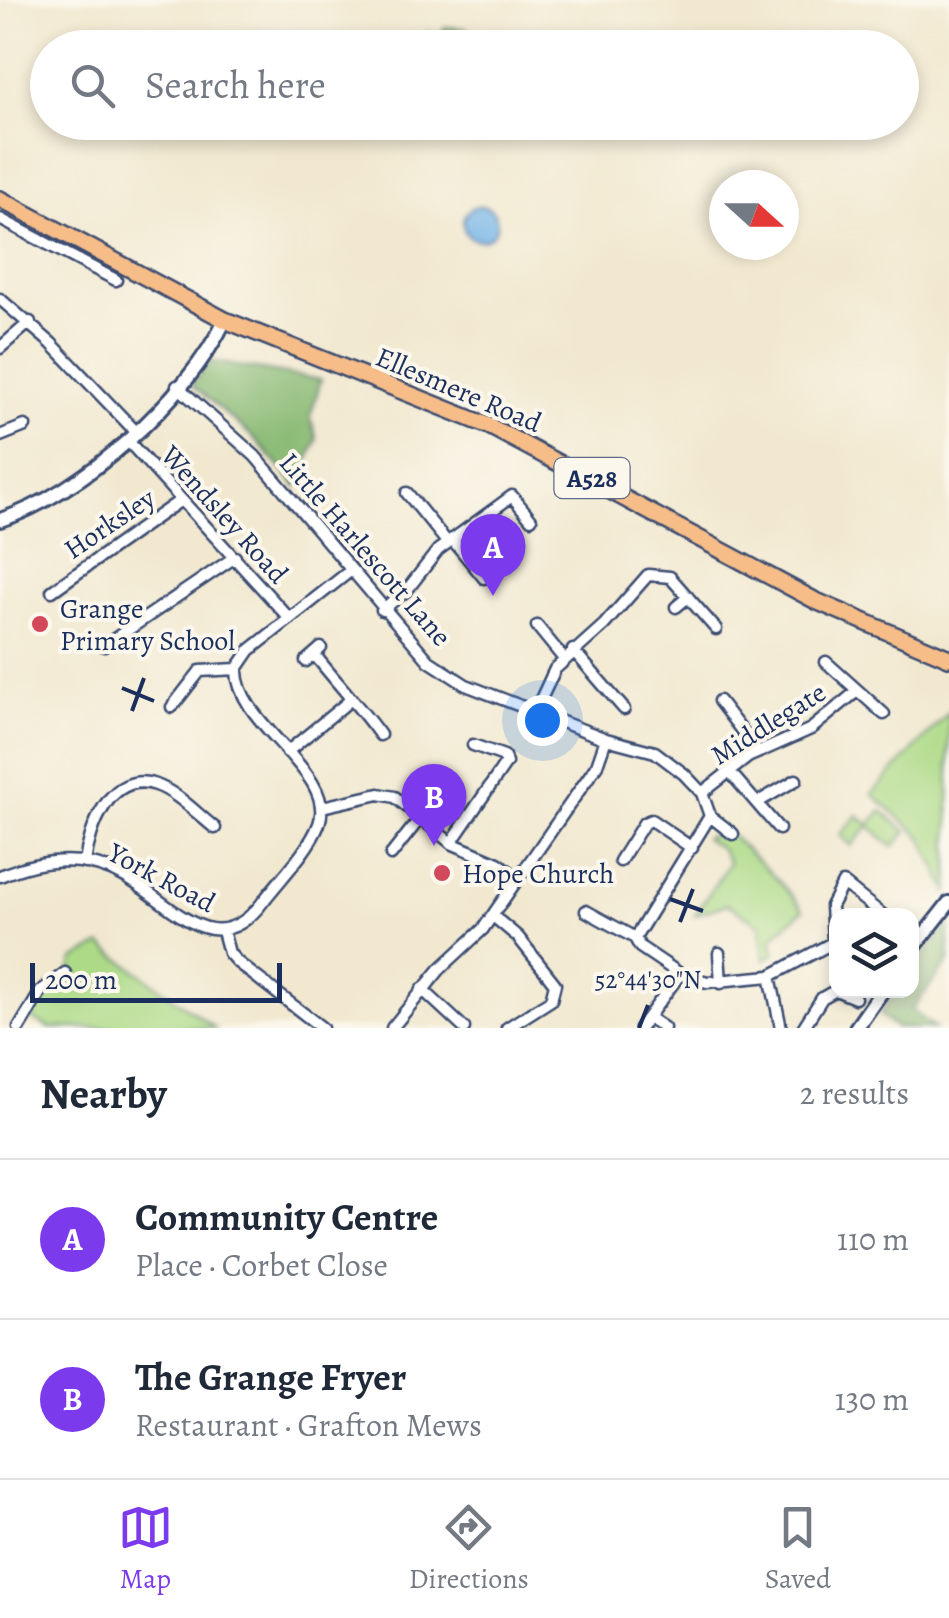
<!DOCTYPE html>
<html lang="en">
<head>
<meta charset="utf-8">
<style>
  :root { --surface:#fff; --page:#f6f6f7; --text:#1f2937; --muted:#747a83; --line:#e0e1e3; --accent:#7c3aed }
  body { margin:0; font-family:Alegreya,serif; background:var(--page); color:var(--text) }
  .controls { position:absolute; right:30px; bottom:30px; display:grid; overflow:hidden; border-radius:20px; box-shadow:0 5px 15px #0003 }
  .controls button { width:90px; height:90px; display:grid; place-items:center; padding:0; border:0; border-bottom:2px solid var(--line); background:var(--surface); color:var(--text); font:50px sans-serif }
  .compass { position:absolute; left:709px; top:170px; width:90px; height:90px; border-radius:50%; background:var(--surface); box-shadow:0 5px 15px #0003; rotate:111deg }
  .scale { position:absolute; left:30px; bottom:25px; width:252px; box-sizing:border-box; padding-left:10px; border:5px solid #1b2f5e; border-top:0; font-size:28px; line-height:35px; white-space:nowrap; color:#1b2f5e; -webkit-text-stroke:8px #fbf7ec; paint-order:stroke }
  .you { position:absolute; left:542px; top:720px; width:35px; height:35px; margin:-25px; border:8px solid #fff; border-radius:50%; background:#1a73e8; box-shadow:0 0 0 15px #1a73e833 }
  .badge { display:grid; place-items:center; width:65px; height:65px; border-radius:50%; background:var(--accent); color:#fff; font-size:32px; font-weight:700 }
  .pin { position:absolute; translate:-50% -82px; filter:drop-shadow(0 2px 5px #0008) }
  .pin::after { content:''; position:absolute; top:52px; width:35px; height:30px; background:inherit; clip-path:polygon(0 0,100% 0,50% 100%) }
  .list { margin:0; padding:0; list-style:none }
  h2 { display:flex; justify-content:space-between; align-items:center; height:130px; margin:0; padding:0 40px; font-size:42px }
  h2 small { font-size:32px; font-weight:400; color:var(--muted) }
  .list li { display:grid; grid-template-columns:65px 1fr auto; gap:30px; align-items:center; box-sizing:border-box; height:160px; padding:0 40px; border-top:2px solid var(--line) }
  .list b { display:block; font-size:38px; white-space:nowrap }
  .list p { margin:0; font-size:32px; white-space:nowrap; color:var(--muted) }
  .list em { font-size:32px; font-style:normal; color:var(--muted) }
  .icon { flex:none; width:55px; height:55px; fill:none; stroke:currentColor; stroke-width:2; stroke-linecap:round; stroke-linejoin:round }
  .map { position:relative; flex:none; width:949px; height:1028px; overflow:hidden }
  .search { position:absolute; background:var(--surface); box-shadow:0 5px 15px #0003; left:30px; right:30px; top:30px; height:110px; display:flex; align-items:center; gap:25px; box-sizing:border-box; padding:0 35px; border-radius:55px; color:var(--muted); font-size:38px }
  .sheet { height:450px; background:var(--surface) }
  nav { display:flex; justify-content:space-around; align-items:center; box-sizing:border-box; height:140px; border-top:2px solid var(--line); background:var(--surface); font-size:28px; color:var(--muted) }
  nav a { display:grid; justify-items:center; gap:5px }
  nav .on { color:var(--accent) }
  .map>svg:first-child { display:block }
  .green { fill:#acda86; stroke:#648472; stroke-width:2.5 }
  .forest { fill:#89ba73; stroke:#527468; stroke-width:2.5 }
  .water { fill:#73b4e7; stroke:#4772a2; stroke-width:2.5 }
  .lines { fill:none; stroke-linecap:round; stroke-linejoin:round }
  .minor-casing { stroke:#3b4b6f; stroke-width:15 }
  .tertiary-casing { stroke:#3b4b6f; stroke-width:18 }
  .primary-casing { stroke:#3b4b6f; stroke-width:20 }
  .minor { stroke:#fff; stroke-width:10 }
  .tertiary { stroke:#fff; stroke-width:12 }
  .primary { stroke:#f7bd88; stroke-width:15 }
  .ticks { fill:none; stroke:#1b2f5e; stroke-width:4 }
  .poi-dot { fill:#d1495b; stroke:#fbf7ec; stroke-width:4 }
  .labels { text-anchor:middle; stroke-width:8; stroke-linejoin:round; paint-order:stroke }
  .shield { fill:#fbf7ec; stroke:#5e6b89; stroke-width:2.5 }
  .shield-label { font-size:25px; font-weight:bold; fill:#1b2f5e }
  .street-label { font-size:28px; fill:#1b2f5e; stroke:#fbf7ec }
  .poi-label { font-size:28px; fill:#1b2f5e; stroke:#fbf7ec; text-anchor:start }
  .ticks-label { font-size:25px; text-anchor:middle; fill:#1b2f5e; stroke:#fbf7ec; stroke-width:8; stroke-linejoin:round; paint-order:stroke }
</style>
</head>
<body>
<div class="map">
<svg width="949" height="1028" viewBox="0 0 949 1028">
  <rect width="100%" height="100%" fill="#fbf7ec"/>
  <filter id="ink" filterUnits="userSpaceOnUse"><feTurbulence type="fractalNoise" baseFrequency=".01" numOctaves="2"/><feDisplacementMap in="SourceGraphic" scale="20" xChannelSelector="R" yChannelSelector="G"/><feConvolveMatrix kernelMatrix="1 2 1 2 8 2 1 2 1" color-interpolation-filters="sRGB"/></filter>
  <filter id="wash" filterUnits="userSpaceOnUse"><feTurbulence type="fractalNoise" baseFrequency=".0048" numOctaves="4" result="noise"/><feDisplacementMap in="SourceGraphic" scale="40" xChannelSelector="R" yChannelSelector="G"/><feGaussianBlur stdDeviation="2.25" result="paint"/><feColorMatrix in="noise" values="0 0 0 0 0 0 0 0 0 0 0 0 0 0 0 0 0 1.4 0 .05"/><feComposite in="paint" operator="in"/></filter>
  <g filter="url(#wash)">
    <rect width="100%" height="100%" fill="#f1e8cf"/>
    <path class="green" d="M949 712V894L921 836 872 794Z
      M882 811 907 832 893 847 869 826 851 846 840 835 858 815 869 825Z
      M713 834 731 835C758 862 781 880 803 910L772 938 774 955 764 959 760 925 727 904 695 915 729 863 721 849 705 838Z
      M101 945 215 1028H49L30 1017 48 987 68 984 73 960Z"/>
    <path class="forest" d="M445 27 468 29 466 47H412L409 41 429 32 439 35Z
      M209 361 321 380 310 417 317 439 297 487 255 439 192 385Z
      M949 923V961L911 1010 935 1028H897L880 1015 896 991H912V971Z"/>
    <path class="water" d="M463 223a17 17 0 1 1 34 0a17 17 0 1 1-34 0Z"/>
  </g>
  <g filter="url(#ink)">
    <g class="lines">
      <g class="minor-casing">
        <path id="minor" d="M0 219 116 280
          M0 299 51 343 137 433
          M0 348 30 322
          M177 386 255 456 429 661 466 685 606 739 655 752 684 774 702 793 710 816 733 834
          M0 436 25 426
          M128 441 289 618
          M407 493 447 542
          M452 539 484 578
          M52 591 181 500
          M676 607 688 597
          M382 610 407 590 438 550 512 496 531 519
          M537 626 564 659
          M104 646 235 557
          M573 650 624 709
          M314 654C337 683 359 706 380 735
          M306 661 321 648
          M826 662 884 714
          M719 701 758 752
          M172 707 200 671 237 669
          M535 712 555 669 604 625 648 575 670 577 716 629
          M287 752 348 702
          M729 771 779 829
          M702 793 748 757 811 729 857 691
          M758 802 796 780
          M322 807 379 794 395 797 451 843 498 863 518 878
          M451 843 506 763 504 756 473 745
          M391 855 421 817
          M620 861 644 823 651 820 692 848
          M85 863C89 829 110 769 156 785 177 792 198 815 215 828
          M0 876C36 861 75 855 111 870 166 892 212 973 265 899 282 877 309 850 319 824 338 772 235 724 237 669L250 650 350 571
          M586 911 635 938 640 947 680 974 707 982 770 976 836 941
          M493 916 518 937 555 984 551 1000 507 1028
          M223 931 229 953 237 962 322 1028
          M635 938 710 816
          M833 941 831 906 843 883 884 916
          M719 953 721 983
          M770 976 781 1028
          M422 989 464 1028
          M838 991 855 998
          M649 1018 664 1028
          M19 1028 41 991 65 973
          M392 1028 440 969 483 929 597 765 606 739
          M640 1028 680 974
          M803 1028 822 998 836 990"/>
      </g>
      <g class="tertiary-casing">
        <path id="tertiary" d="M0 520C82 494 188 398 225 320
          M912 950 949 903
          M856 1028 882 991"/>
      </g>
      <g class="primary-casing">
        <path id="primary" d="M0 199 225 320 489 426 816 601 949 658"/>
      </g>
      <use href="#minor" class="minor"/>
      <use href="#tertiary" class="tertiary"/>
      <use href="#primary" class="primary"/>
    </g>
  </g>
  <path class="ticks" d="M122 688 154 701M132 711 144 678M670 899 703 911M680 922 693 889M639 1028 648 1005"/>
  <g class="poi-dot">
    <circle cx="40" cy="624" r="10"/>
    <circle cx="442" cy="873" r="10"/>
  </g>
  <g class="labels">
    <rect class="shield" x="554.5" y="458" width="75" height="40" rx="8"/>
    <g class="shield-label">
      <text x="592" y="487">A528</text>
    </g>
    <g class="street-label">
      <text transform="translate(459 389) rotate(23)" y="10">Ellesmere Road</text>
      <text transform="translate(225 514) rotate(48)" y="10">Wendsley Road</text>
      <text transform="translate(109 523) rotate(-34)" y="10">Horksley</text>
      <text transform="translate(366 549) rotate(49)" y="10">Little Harlescott Lane</text>
      <text transform="translate(768 723) rotate(-32)" y="10">Middlegate</text>
      <text transform="translate(162 877) rotate(28)" y="10">York Road</text>
    </g>
    <g class="poi-label">
      <text x="60" y="618">Grange<tspan x="60" dy="32">Primary School</tspan></text>
      <text x="462" y="883">Hope Church</text>
    </g>
  </g>
  <g class="ticks-label">
    <text x="648" y="988">52°44'30"N</text>
  </g>
</svg>
<div class="controls">
<button><svg class="icon" aria-label="layers" viewBox="0 0 24 24"><path d="M12 4l9 5-9 5-9-5zM3 14l9 5 9-5"/></svg></button>
</div>
<svg class="compass" viewBox="-18 -18 36 36"><path d="M0-13l5 13h-10z" fill="#e53935"/><path d="M0 13l5-13h-10z" fill="#747a83"/></svg>
<div class="scale">200 m</div>
<div class="you"></div>
<div class="pin badge" style="left:493px;top:596px">A</div>
<div class="pin badge" style="left:434px;top:846px">B</div>
<div class="search"><svg class="icon" aria-label="search" viewBox="0 0 24 24"><circle cx="10" cy="10" r="6"/><path d="M15 15l6 6"/></svg>Search here</div>
</div>
<section class="sheet">
<h2>Nearby<small>2 results</small></h2>
<ul class="list">
<li><span class="badge">A</span><div><b>Community Centre</b><p>Place · Corbet Close</p></div><em>110 m</em></li>
<li><span class="badge">B</span><div><b>The Grange Fryer</b><p>Restaurant · Grafton Mews</p></div><em>130 m</em></li>
</ul>
</section>
<nav>
<a class="on"><svg class="icon" aria-label="map" viewBox="0 0 24 24"><path d="M3 6l6-2 6 2 6-2v14l-6 2-6-2-6 2zM9 4v14M15 6v14"/></svg>Map</a>
<a><svg class="icon" aria-label="directions" viewBox="0 0 24 24"><path d="M12 3l9 9-9 9-9-9zM9 14v-3h6M13 9l2 2-2 2"/></svg>Directions</a>
<a><svg class="icon" aria-label="saved" viewBox="0 0 24 24"><path d="M7 4h10v16l-5-4-5 4z"/></svg>Saved</a>
</nav>
</body>
</html>
